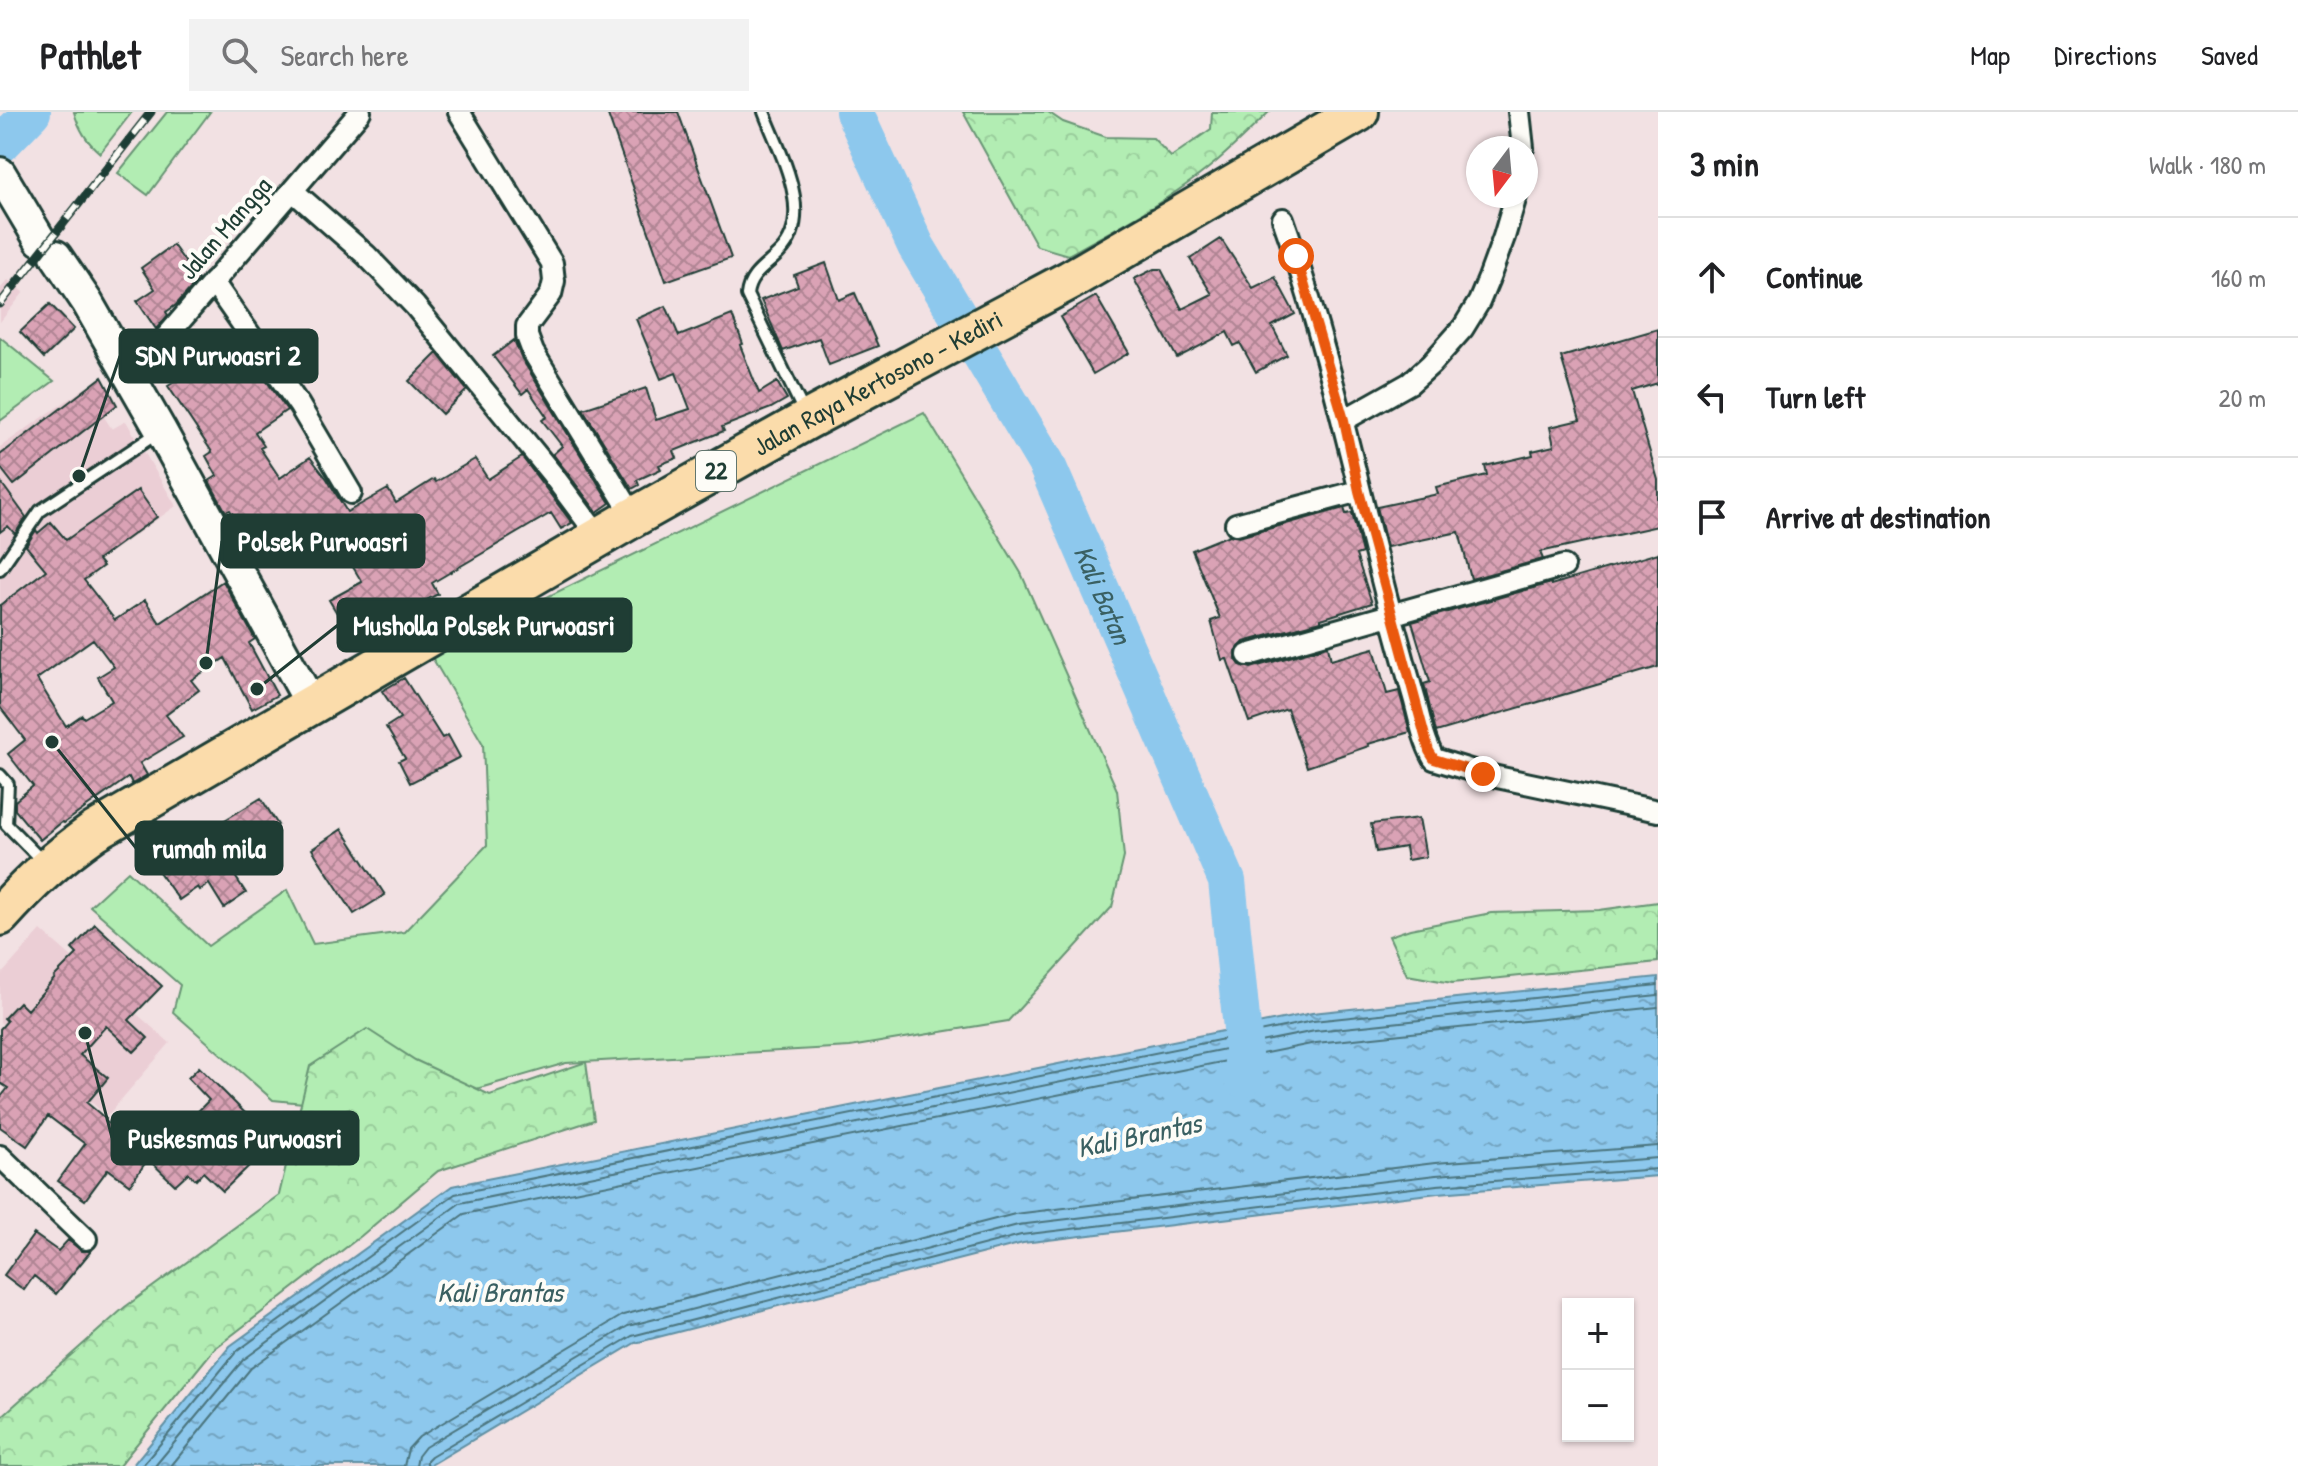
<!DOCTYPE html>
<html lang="en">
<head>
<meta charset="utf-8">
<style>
  :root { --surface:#fff; --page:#f2f2f2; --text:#202124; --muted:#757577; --line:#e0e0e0 }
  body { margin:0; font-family:"Patrick Hand",sans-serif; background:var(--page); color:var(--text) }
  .controls { position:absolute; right:24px; bottom:24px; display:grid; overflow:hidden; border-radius:0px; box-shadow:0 2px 6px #0004 }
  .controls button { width:72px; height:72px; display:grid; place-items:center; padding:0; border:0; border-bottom:2px solid var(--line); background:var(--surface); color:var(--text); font:40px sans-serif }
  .compass { position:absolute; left:1466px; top:24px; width:72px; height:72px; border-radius:50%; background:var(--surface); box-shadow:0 2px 6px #0004; rotate:196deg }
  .stop { position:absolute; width:24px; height:24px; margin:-18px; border:6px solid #ea580c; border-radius:50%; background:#fff }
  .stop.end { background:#ea580c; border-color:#fff; box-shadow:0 2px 8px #0008 }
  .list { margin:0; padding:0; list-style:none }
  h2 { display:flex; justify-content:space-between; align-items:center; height:104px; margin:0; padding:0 32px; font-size:34px }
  h2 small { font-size:26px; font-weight:400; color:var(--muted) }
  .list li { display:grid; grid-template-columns:52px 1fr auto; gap:24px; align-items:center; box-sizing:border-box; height:120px; padding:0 32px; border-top:2px solid var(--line) }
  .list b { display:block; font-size:30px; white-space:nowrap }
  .list em { font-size:26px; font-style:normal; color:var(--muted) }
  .icon { flex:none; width:44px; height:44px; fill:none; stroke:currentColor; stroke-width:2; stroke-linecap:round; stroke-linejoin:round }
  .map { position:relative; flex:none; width:1658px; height:1354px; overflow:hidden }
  header { display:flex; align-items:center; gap:48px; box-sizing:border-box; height:112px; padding:0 40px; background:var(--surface); border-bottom:2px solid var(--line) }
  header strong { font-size:38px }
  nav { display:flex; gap:44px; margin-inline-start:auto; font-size:28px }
  .search { width:560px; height:72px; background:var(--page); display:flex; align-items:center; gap:20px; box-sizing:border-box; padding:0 28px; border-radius:0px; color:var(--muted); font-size:30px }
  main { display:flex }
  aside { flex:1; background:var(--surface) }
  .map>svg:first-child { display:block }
  .built { fill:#ebced5 }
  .green { fill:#b2edb3; stroke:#689574; stroke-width:2 }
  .forest { fill:url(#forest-crowns); stroke:#689574; stroke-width:2 }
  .water { fill:url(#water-ripples); stroke:#6190a3; stroke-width:2 }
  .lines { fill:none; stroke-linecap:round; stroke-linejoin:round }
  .shore { stroke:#4b757e; stroke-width:2 }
  .river { stroke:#8dc8ed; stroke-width:38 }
  .building { fill:url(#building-cross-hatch); stroke:#1f3d34; stroke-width:2; fill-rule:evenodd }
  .lane-casing { stroke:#1f3d34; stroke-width:16 }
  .street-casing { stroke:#1f3d34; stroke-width:26 }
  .secondary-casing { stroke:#1f3d34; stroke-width:36 }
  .highway-casing { stroke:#1f3d34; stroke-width:44 }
  .lane { stroke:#fdfcf7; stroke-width:10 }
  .street { stroke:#fdfcf7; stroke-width:20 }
  .secondary { stroke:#fdfcf7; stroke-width:30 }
  .highway { stroke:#fbdcab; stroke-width:38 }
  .rail-casing { stroke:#1f3d34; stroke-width:9 }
  .rail { stroke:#fdfcf7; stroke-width:6; stroke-dasharray:18; stroke-linecap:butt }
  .route { stroke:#ea580c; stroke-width:10 }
  .labels { text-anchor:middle; stroke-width:8; stroke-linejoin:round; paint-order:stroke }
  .shield { fill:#fdfcf7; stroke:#62766e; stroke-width:2 }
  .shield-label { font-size:24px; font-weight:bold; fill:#1f3d34 }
  .street-label { font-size:26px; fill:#1f3d34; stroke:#fdfcf7 }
  .water-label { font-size:28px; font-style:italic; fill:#3a6062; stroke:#fdfcf7 }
  .leader { fill:none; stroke:#1f3d34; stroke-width:3 }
  .callout-dot { fill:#1f3d34; stroke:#fdfcf7; stroke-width:3 }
  .callout { fill:#1f3d34; stroke:#1f3d34; stroke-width:3 }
  .callout-label { font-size:28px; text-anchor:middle; font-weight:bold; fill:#fff }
</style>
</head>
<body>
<header>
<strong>Pathlet</strong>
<div class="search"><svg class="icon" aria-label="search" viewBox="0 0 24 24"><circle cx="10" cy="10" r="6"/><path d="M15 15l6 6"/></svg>Search here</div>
<nav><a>Map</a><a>Directions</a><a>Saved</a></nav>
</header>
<main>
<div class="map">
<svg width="1658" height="1354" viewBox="0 0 1658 1354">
  <defs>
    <pattern id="forest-crowns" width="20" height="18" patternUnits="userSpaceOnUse" patternTransform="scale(2)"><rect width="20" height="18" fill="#b2edb3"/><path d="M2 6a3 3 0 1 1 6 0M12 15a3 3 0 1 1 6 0" fill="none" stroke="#99cc9b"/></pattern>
    <pattern id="water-ripples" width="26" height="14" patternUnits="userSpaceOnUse" patternTransform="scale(2)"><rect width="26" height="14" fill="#8dc8ed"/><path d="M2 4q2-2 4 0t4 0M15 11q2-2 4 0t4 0" fill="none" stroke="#73a4c1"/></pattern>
    <pattern id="building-cross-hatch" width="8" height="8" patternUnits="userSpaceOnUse" patternTransform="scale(2)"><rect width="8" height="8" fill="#daa2b5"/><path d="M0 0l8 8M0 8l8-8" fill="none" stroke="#b08594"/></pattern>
  </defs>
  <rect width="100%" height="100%" fill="#f2e1e3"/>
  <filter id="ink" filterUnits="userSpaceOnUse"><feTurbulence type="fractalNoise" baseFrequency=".0125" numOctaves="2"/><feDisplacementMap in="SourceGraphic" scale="16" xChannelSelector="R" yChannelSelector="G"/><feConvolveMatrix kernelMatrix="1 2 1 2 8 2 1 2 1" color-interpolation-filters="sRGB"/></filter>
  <g filter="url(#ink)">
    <path class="built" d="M8 168 24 180 0 210V177Z
      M85 276 112 317 126 309 176 394 100 448 84 426 0 492V335Z
      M41 818 170 931 107 1004 0 910V864Z"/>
    <path class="green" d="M74 0H132L100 41C86 29 79 17 74 0Z
      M167 0H210L148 83 118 61Z
      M0 225 54 269 0 309Z
      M924 301 1021 461 1117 678 1124 745 1112 795 1008 909 850 935 566 951 397 1000 273 988 173 900 180 873 90 794 128 759 208 834 287 778 313 832 404 820 487 733 483 632 430 542Z"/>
    <path class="forest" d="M963 0H1048L1063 10 1106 25 1153 26 1171 45 1211 17 1212 0H1269C1244 24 1219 50 1190 70 1151 98 1110 120 1068 143L1037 134Z
      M1658 790V850L1452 871 1407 863 1389 824 1410 817 1491 801 1599 798Z
      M367 917 415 948 490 983 586 950 594 1008 438 1059 361 1124 214 1237 119 1354H0V1306L125 1195 279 1083 310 954Z"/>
    <path class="water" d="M1658 865V1064L1438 1081 1023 1131 635 1231 429 1354H132L230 1234 452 1074 1312 901Z"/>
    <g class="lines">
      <path class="shore" d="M142 1354 236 1240 455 1082 1313 909 1658 873
        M155 1354 243 1248 460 1091 1315 919 1658 883
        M171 1354 251 1256 464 1102 1316 931 1658 895
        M404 1354 408 1337 419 1325 623 1203 1015 1102 1435 1051 1658 1034
        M416 1354 418 1344 425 1335 628 1214 1018 1113 1436 1063 1658 1046
        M427 1354V1348L431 1344 632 1224 1021 1123 1437 1073 1658 1057"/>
      <g class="river">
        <path id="s1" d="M854 0 916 134 1046 351 1227 769 1243 926V967"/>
        <path d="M0 33 32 0"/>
      </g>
    </g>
    <path class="building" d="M607 0H678L731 146 666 169Z
      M1221 127 1253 176 1275 165 1295 202 1272 214 1287 243 1256 260 1240 231 1234 234 1227 220 1177 246 1134 167 1154 157H1161L1182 197 1212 182 1190 147Z
      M173 133 198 168 176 193 166 200 168 203 156 217 137 189 155 177 141 156Z
      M826 151 839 188 855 181 878 234 829 253 819 226 783 239 761 188 798 174 794 163Z
      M1096 184 1129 241 1093 262 1060 205Z
      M50 192 74 217 44 246 20 220Z
      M666 194 679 224 732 203 743 232 740 233 759 281 777 270 787 287 771 296 722 315 724 319 674 339 677 346 659 353 661 357 637 368 639 373 632 377 583 297 646 276 656 308 690 297 676 261 661 267 636 207Z
      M1658 217V271L1632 279 1658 368V414L1540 440 1543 447 1471 467 1459 420 1387 435 1377 395 1438 382 1436 375 1487 363 1485 354 1533 343 1532 339 1554 334 1550 315 1580 308 1561 245Z
      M232 220 287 298 255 320 264 334 260 336 280 366 310 345 327 367 347 400 388 377 396 391 434 367 436 370 475 347 488 367 522 345 572 411 561 417 551 401 432 471 438 482 385 510 388 515 359 531 342 501 338 503 329 488 362 470 344 440 347 438 330 409 293 428 295 431 264 451 230 398 226 400 209 369 217 364 206 344 212 340 168 274 191 260 186 251Z
      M514 228 522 247 610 391 597 400 553 342 562 334 542 308 547 305 528 277 522 282 493 244Z
      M437 241 467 278 442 302 409 269Z
      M102 265 117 293 14 373 0 355V343Z
      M0 369 26 405 15 422 8 414 0 420Z
      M138 378 157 405 98 448 103 454 84 468 115 508 145 488 160 511 223 469 255 527 249 531 277 583 252 597 225 546 191 568 199 578 166 603 183 625 140 651 147 663 132 672 129 665 64 711 62 710 40 728 15 698V689L33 674 8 642 25 628 0 595V493L46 458 26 434 36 418 38 421 51 410 66 428ZM93 527 114 555 98 565 112 589 84 606 82 603 66 614 37 567Z
      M1344 396 1346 402 1352 401 1362 441 1356 443 1372 491 1321 507V509L1244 530 1236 539V547L1240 553 1251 556 1328 534 1331 548 1374 536 1387 582 1399 579 1410 620 1368 632 1369 634 1307 655 1287 597 1249 610 1227 547 1222 548 1211 509 1220 506 1192 438 1229 423 1239 425Z
      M1658 441V555L1436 620 1424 572 1430 570 1412 510 1551 471V473Z
      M404 566 442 626 448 623 460 645 410 671 399 649 405 646 386 615 400 606 382 579Z
      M261 686 278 713 266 721 274 735 233 761 246 781 224 796 209 772 200 778 198 775 179 788 152 750 202 716 205 720Z
      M1419 706 1426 745 1407 748 1405 735 1376 740 1371 712Z
      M342 717 385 783 354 802 312 737Z
      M95 812 162 874 129 908 148 926 134 940 106 914 80 943 108 966 87 991 106 1007 105 1009 137 1032 158 1011 172 1026 209 988 188 966 199 955 274 1030 223 1079 203 1060 196 1068 188 1061 175 1073 148 1047 130 1073 108 1057 85 1088 58 1069 85 1032 48 1004 27 1034 0 1015V986L8 976 0 971V917L7 909 4 906 19 890 27 898 55 866 54 865 77 842 72 837Z
      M34 1122 58 1139 68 1128 82 1139H91L56 1182 34 1164 24 1178 4 1163Z"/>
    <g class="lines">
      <g class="lane-casing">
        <path id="lane" d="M764 0C779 40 816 103 780 140 767 154 749 162 747 183L805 302
          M0 457 40 399 159 320
          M0 663 8 672 6 712 44 751"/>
      </g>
      <g class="street-casing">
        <path id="street" d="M459 0 552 151 554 169 551 182 527 214V224L533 240 634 405
          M1519 0 1523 36
          M293 79 366 143 415 194 552 362 599 425
          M1283 107C1328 233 1355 365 1389 495 1398 527 1406 558 1415 589 1420 609 1424 629 1434 647L1483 662 1658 699
          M213 170 299 293 351 381
          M130 267 360 0
          M1344 308 1410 271 1431 252 1463 216 1479 190 1489 166 1504 125 1516 84
          M1236 412 1359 379
          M1248 543 1564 454
          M0 1044 86 1127"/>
      </g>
      <g class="secondary-casing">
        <path id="secondary" d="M0 61 40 128
          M56 144 87 190 161 319 311 592"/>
      </g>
      <g class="highway-casing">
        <g id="highway">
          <path id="s2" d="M0 804C31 769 57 746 95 719L634 405 807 308 1070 168 1359 0"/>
        </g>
      </g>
      <use href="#lane" class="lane"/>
      <use href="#street" class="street"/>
      <use href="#secondary" class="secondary"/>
      <use href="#highway" class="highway"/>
      <g class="rail-casing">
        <path id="rail" d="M0 192 151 0"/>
      </g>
      <use href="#rail" class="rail"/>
    </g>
  </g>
  <g class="lines" filter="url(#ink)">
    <path class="route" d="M1296 144 1344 308 1359 379 1429 639 1434 647 1483 662"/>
  </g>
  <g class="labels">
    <rect class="shield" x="696" y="339" width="40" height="40" rx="6"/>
    <g class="shield-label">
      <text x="716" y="367">22</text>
    </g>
    <g class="street-label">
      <text transform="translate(225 116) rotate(-49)" y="9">Jalan Mangga</text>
      <text dy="9" stroke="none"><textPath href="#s2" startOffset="1030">Jalan Raya Kertosono - Kediri</textPath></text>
    </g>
    <g class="water-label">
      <text dy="10" stroke="none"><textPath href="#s1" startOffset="544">Kali Batan</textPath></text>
      <text transform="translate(1139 1023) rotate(-12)" y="10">Kali Brantas</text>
      <text x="500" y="1190">Kali Brantas</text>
    </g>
  </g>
  <path class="leader" d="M79 364L120 244M206 551L222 429M257 577L338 513M52 630L136 736M85 921L112 1026"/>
  <g class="callout-dot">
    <circle cx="79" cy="364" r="8"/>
    <circle cx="206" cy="551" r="8"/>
    <circle cx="257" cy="577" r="8"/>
    <circle cx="52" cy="630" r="8"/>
    <circle cx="85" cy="921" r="8"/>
  </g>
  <g class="callout">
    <rect x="120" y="218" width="197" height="52" rx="8"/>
    <rect x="222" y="403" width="202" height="52" rx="8"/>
    <rect x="338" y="487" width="293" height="52" rx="8"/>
    <rect x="136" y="710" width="146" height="52" rx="8"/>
    <rect x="112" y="1000" width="246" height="52" rx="8"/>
  </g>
  <g class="callout-label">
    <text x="218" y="253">SDN Purwoasri 2</text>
    <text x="323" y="439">Polsek Purwoasri</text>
    <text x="484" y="523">Musholla Polsek Purwoasri</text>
    <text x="209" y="746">rumah mila</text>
    <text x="235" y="1036">Puskesmas Purwoasri</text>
  </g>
</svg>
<div class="controls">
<button>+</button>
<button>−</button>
</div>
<svg class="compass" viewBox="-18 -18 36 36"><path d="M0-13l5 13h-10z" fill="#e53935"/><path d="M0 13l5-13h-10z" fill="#757577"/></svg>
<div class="stop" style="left:1296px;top:144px"></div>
<div class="stop end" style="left:1483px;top:662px"></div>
</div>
<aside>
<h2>3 min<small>Walk · 180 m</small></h2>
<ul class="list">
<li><svg class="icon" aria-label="ahead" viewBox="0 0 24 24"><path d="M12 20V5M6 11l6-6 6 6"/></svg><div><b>Continue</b></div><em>160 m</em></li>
<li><svg class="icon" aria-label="left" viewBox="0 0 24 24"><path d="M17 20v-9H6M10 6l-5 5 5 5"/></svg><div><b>Turn left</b></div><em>20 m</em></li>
<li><svg class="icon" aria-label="arrive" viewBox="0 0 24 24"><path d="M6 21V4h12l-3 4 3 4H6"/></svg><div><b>Arrive at destination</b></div></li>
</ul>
</aside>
</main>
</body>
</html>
